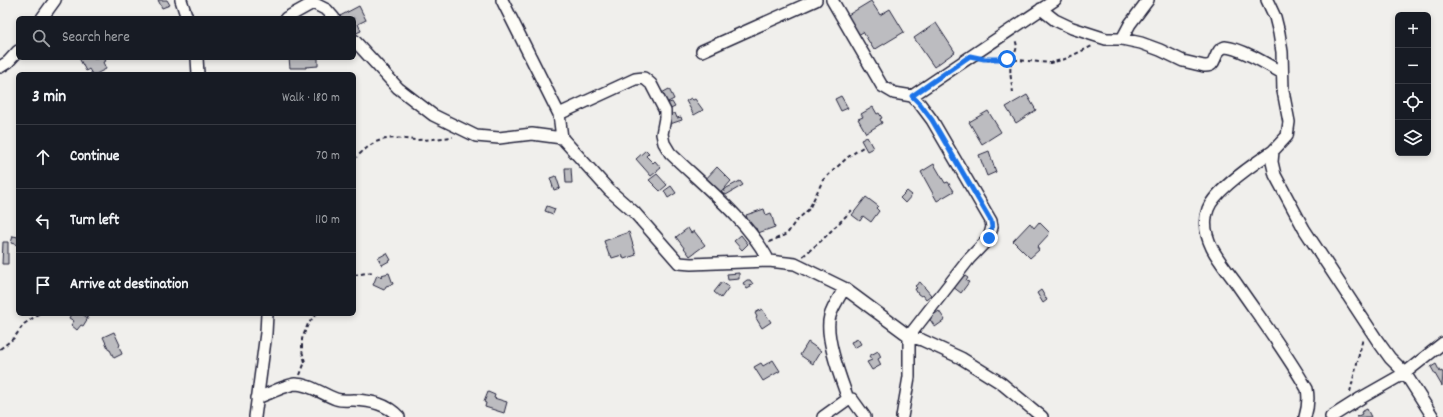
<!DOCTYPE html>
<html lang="en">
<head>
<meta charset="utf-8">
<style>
  :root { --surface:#171b24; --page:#20242c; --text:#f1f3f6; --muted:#9ea1a6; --line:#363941 }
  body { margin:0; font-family:Dekko,sans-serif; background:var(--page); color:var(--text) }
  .controls { position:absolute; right:12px; top:12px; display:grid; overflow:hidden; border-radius:6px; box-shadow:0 2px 6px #0003 }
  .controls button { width:36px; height:36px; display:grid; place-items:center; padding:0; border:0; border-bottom:1px solid var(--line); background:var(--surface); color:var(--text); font:20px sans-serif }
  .stop { position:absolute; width:12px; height:12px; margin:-9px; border:3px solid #1a73e8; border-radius:50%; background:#fff }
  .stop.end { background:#1a73e8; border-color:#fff; box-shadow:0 1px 4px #0008 }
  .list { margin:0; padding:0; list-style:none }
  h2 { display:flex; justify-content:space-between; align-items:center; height:52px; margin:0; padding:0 16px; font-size:17px }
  h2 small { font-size:13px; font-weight:400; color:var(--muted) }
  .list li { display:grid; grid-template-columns:26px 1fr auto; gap:12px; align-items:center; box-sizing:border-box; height:64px; padding:0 16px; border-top:1px solid var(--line) }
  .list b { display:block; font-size:15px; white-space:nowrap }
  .list em { font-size:13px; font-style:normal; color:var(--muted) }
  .icon { flex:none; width:22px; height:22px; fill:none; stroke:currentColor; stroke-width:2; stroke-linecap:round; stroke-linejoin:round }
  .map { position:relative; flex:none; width:1443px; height:417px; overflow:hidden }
  .search { position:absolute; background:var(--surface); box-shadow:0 2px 6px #0003; left:16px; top:16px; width:340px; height:44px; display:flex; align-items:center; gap:10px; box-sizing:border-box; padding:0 14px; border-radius:6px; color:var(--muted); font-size:15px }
  .panel { position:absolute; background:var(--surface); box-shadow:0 2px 6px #0003; left:16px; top:72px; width:340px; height:244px; border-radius:6px }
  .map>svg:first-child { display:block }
  .building { fill:#bcbcc0; stroke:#22223b }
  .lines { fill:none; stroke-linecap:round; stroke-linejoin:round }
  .minor-casing { stroke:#22223b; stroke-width:14 }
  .path { stroke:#22223b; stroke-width:2; stroke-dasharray:4 3; stroke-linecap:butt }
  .minor { stroke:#fdfcf7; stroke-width:11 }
  .route { stroke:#1a73e8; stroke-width:5 }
</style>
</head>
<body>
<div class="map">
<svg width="1443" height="417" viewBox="0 0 1443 417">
  <rect width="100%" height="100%" fill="#f0efec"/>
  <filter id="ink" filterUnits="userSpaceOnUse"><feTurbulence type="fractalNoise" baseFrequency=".025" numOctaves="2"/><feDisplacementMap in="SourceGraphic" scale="8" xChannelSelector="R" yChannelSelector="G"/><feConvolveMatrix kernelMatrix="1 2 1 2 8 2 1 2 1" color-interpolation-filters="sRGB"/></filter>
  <g filter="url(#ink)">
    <path class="building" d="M158 0H167L170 5 162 8Z
      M871 1 880 15 890 9 904 32 874 50 863 32 855 37 843 18Z
      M359 6 366 20 358 24 361 31 354 34V18H341L340 16Z
      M936 23 955 52 934 67 914 38Z
      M79 58H104L106 61 103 62 106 69 96 74H92L89 69 86 71Z
      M289 58H318V66L306 67V68H290Z
      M669 89 674 99 668 102 669 103 672 102 675 107 666 111 658 95Z
      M1027 95 1036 110 1016 123 1006 107Z
      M841 96 848 108 841 111 835 99Z
      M691 98 693 100 695 99 703 110 694 115 686 101Z
      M873 107 877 114 879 113 882 118 880 119 882 123 866 133 858 119 863 117 861 114Z
      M988 111 1001 132 982 144 969 122Z
      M675 113 677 118 681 117 682 120 670 124 667 116Z
      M867 137 873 148 867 151 861 140Z
      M646 150 649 153 646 156 653 163 655 161 661 168 651 176 636 159Z
      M989 151 996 172 987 176 979 155Z
      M934 164 945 183 948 182 954 191 937 201 921 172Z
      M717 167 731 181 718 196 703 182Z
      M565 168H571L572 183H566Z
      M657 174 667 185 660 191 649 180Z
      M556 176 560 188 554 190 550 178Z
      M740 181 743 185 726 195 723 190Z
      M671 186 676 193 668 198 664 191Z
      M907 191 912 195 905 203 900 198Z
      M866 197 878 206 876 208 879 211 871 222 863 216 860 221 852 215Z
      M547 206 555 209 553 214 545 211Z
      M764 209 766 215 771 213 775 227 758 233 756 228 751 230 746 215Z
      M1039 222 1050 233 1037 247 1039 250 1030 258 1013 241 1030 223 1034 228Z
      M688 228 691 233 694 231 705 245 690 256 676 237Z
      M629 232 636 255 624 259 622 255 612 258 611 255H609L604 241Z
      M741 235 748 244 742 250 734 241Z
      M13 236 18 237V245L11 243Z
      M3 242H8V264H2Z
      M387 253 391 260 382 265 378 258Z
      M389 273 393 284 386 286 384 290 373 285 377 275 382 277 381 275Z
      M739 273V279L728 280 727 274Z
      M962 274 968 278 966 281 969 282 961 293 953 287Z
      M747 280H750L753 284 750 285 751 287 747 289 743 283Z
      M722 282 729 287 721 298 714 292Z
      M920 282 931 295 926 299 923 295 921 296 918 294 915 289 917 288 915 286Z
      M1041 290 1047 300 1043 303 1037 293Z
      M762 309 771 322 762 328 756 318 757 317 755 313Z
      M939 311 945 320 935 327 929 318Z
      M71 314H82L88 318 83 326 81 325 77 330 71 325 74 321 69 318Z
      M114 332 120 345 119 346 122 354 114 358 110 350H109L103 337Z
      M858 339 861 344 854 348 851 342Z
      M808 342 821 351 813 364 800 355Z
      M878 351 881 357 878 359 881 365 872 370 867 362 872 360 869 356Z
      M773 360 780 371 763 381 754 367 761 363 763 366Z
      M1436 364 1440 372 1442 371 1443 374 1442 386 1431 367Z
      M488 392 495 395 494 398 507 402 504 413 485 407 486 403 484 402Z
      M1367 409 1371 417H1356L1362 414 1361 412Z"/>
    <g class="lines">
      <g class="minor-casing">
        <path id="minor" d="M181 0 187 18
          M310 0 313 3 327 10 334 18
          M502 0 559 114 562 138
          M832 0 882 86 894 93 912 96 920 104 932 120 991 221 992 227 989 238 969 259 909 336V377L902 417
          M1267 0 1275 17 1279 33 1282 52 1283 91 1289 122 1287 136 1273 151 1272 162 1275 175 1304 229 1377 340 1390 358 1405 373 1433 417
          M1041 9 1055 20 1072 28 1106 39H1122L1141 43 1160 50 1183 61 1204 66C1216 67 1213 58 1219 51 1220 49 1223 48 1225 47 1241 48 1267 64 1282 73
          M42 18 55 0
          M286 18 313 3
          M1122 39 1130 24 1148 0
          M354 40 398 88 433 115 476 136 499 138 532 134 562 138 609 190 634 212 679 263 691 264 769 261 795 264 844 288 909 336 922 340 961 358 1001 383 1042 417
          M702 51 816 0
          M197 58 198 74
          M0 67 8 62 18 51
          M912 96 1055 0
          M559 114 635 79 644 78 651 84 665 111V118L662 134 664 143 670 153C704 186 747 219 769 261
          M1273 151C1255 163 1215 190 1208 209 1203 222 1206 236 1212 248 1218 260 1228 272 1236 283 1260 318 1286 352 1307 389 1309 399 1308 407 1305 417
          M844 288C840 297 833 306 830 316 824 336 841 379 848 399
          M257 398C266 395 286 385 295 384 310 384 322 394 336 399 342 401 348 400 354 400 372 401 387 404 399 417
          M255 417 266 333 267 314
          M823 417 848 399H852L865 417
          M1331 417 1361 398 1405 373 1443 343"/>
      </g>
      <path class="path" d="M986 59H1007L1050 63 1065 59 1092 46
        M1013 93C1012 84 1009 72 1011 64 1012 55 1020 49 1015 40
        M354 159C361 153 368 146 376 142 390 136 402 139 416 140 428 140 441 138 453 137
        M769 242 787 234 795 222 809 209 823 180 848 157 863 147
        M803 256 821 241 852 210
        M354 275 373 272
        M0 349 14 338 24 324 39 314
        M300 375 305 362 302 351V339L308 324 316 314
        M1350 392 1363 338"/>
      <use href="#minor" class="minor"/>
    </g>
  </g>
  <g class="lines" filter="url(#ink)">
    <path class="route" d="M989 238 992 227 991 221 932 120 920 104 912 96 970 56 984 59H1007"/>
  </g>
</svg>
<div class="controls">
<button>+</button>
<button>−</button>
<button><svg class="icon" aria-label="locate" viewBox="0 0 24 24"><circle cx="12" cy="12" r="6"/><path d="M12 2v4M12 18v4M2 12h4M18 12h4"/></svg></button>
<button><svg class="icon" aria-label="layers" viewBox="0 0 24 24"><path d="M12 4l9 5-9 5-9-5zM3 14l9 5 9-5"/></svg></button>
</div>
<div class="stop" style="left:1007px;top:59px"></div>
<div class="stop end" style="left:989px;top:238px"></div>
<div class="search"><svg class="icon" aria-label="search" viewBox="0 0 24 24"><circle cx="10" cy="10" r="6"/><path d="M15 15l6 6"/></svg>Search here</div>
<section class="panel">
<h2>3 min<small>Walk · 180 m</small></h2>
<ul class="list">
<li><svg class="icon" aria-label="ahead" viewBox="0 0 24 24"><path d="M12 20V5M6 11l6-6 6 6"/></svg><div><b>Continue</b></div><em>70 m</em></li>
<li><svg class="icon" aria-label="left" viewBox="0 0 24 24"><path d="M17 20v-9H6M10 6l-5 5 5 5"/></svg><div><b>Turn left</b></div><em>110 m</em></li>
<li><svg class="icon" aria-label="arrive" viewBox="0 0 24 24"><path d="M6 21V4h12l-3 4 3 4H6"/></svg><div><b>Arrive at destination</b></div></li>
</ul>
</section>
</div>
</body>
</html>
